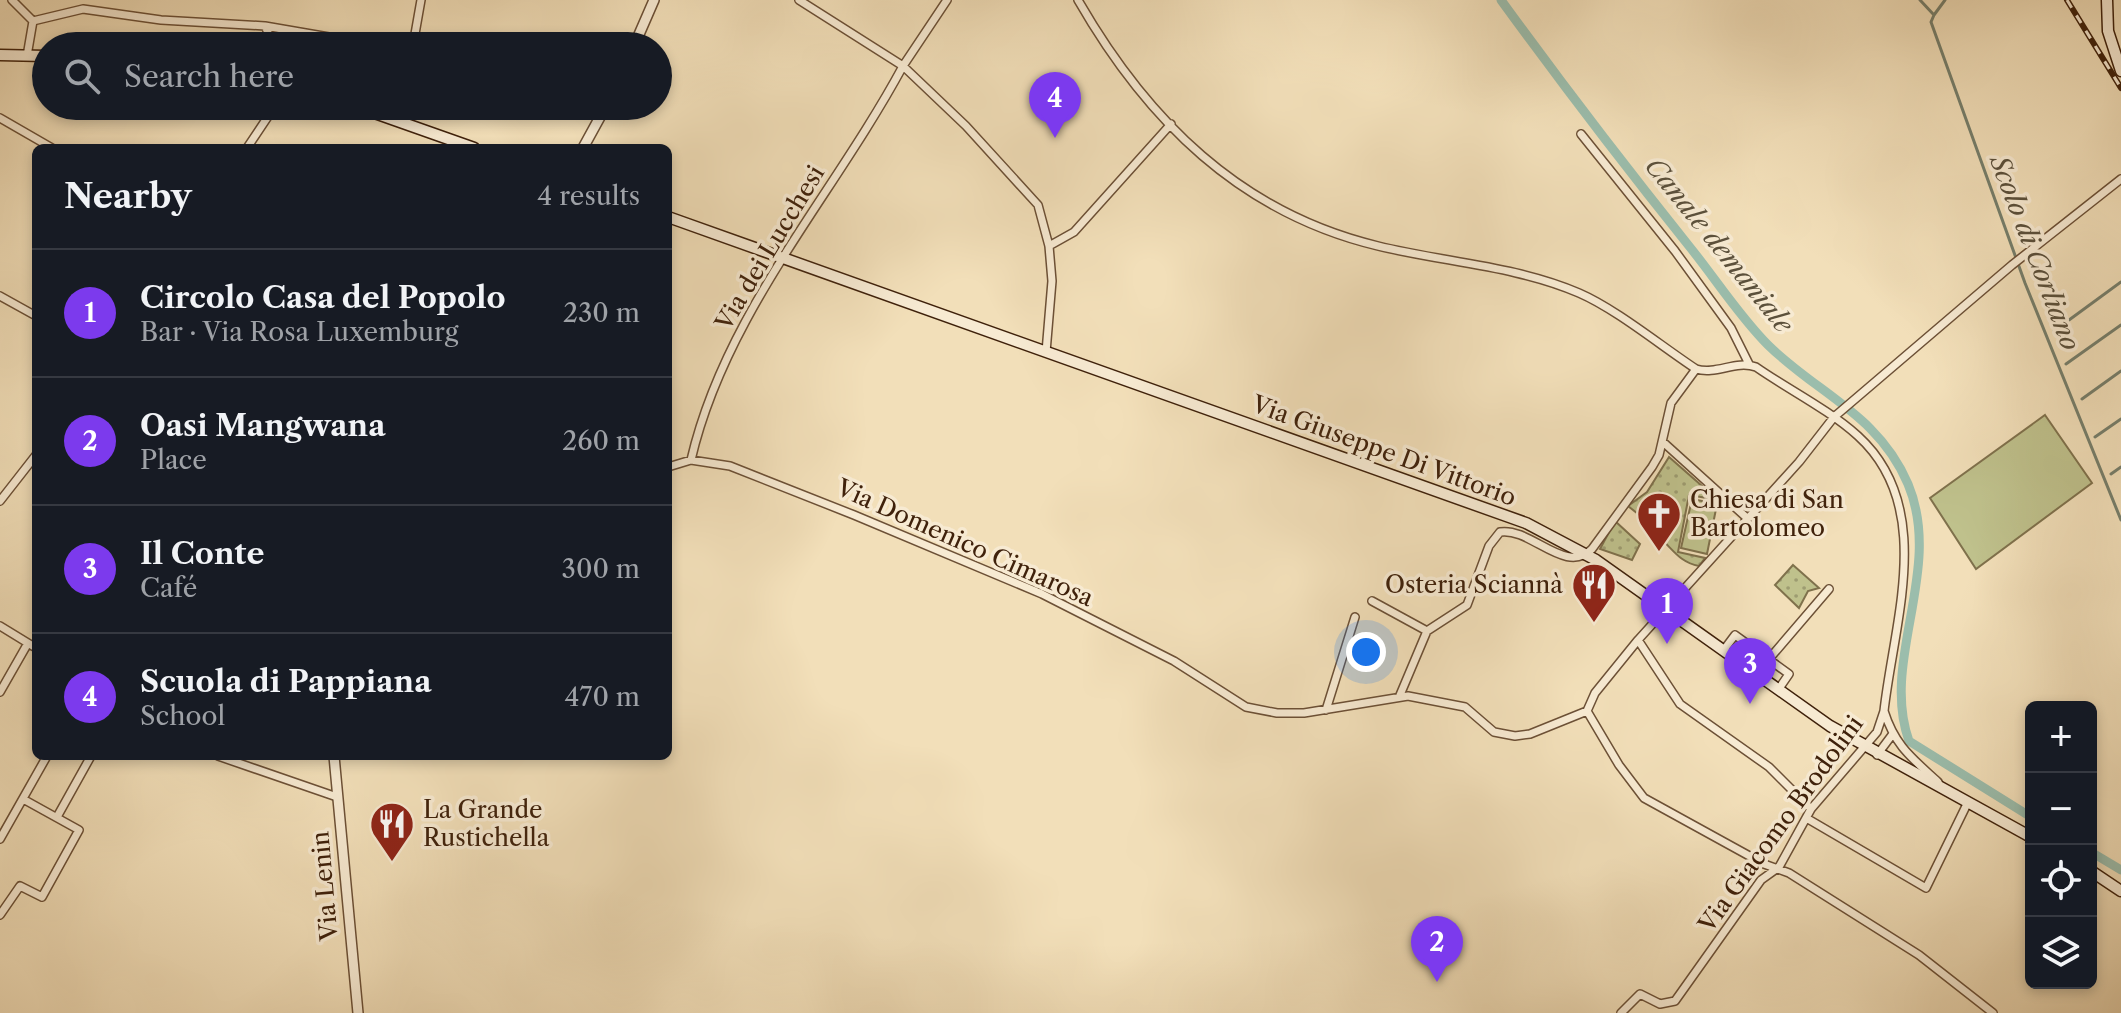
<!DOCTYPE html>
<html lang="en">
<head>
<meta charset="utf-8">
<style>
  :root { --surface:#171b24; --page:#20242c; --text:#f1f3f6; --muted:#9ea1a6; --line:#363941; --accent:#7c3aed }
  body { margin:0; font-family:"Libre Caslon Text",serif; background:var(--page); color:var(--text) }
  .controls { position:absolute; right:24px; bottom:24px; display:grid; overflow:hidden; border-radius:12px; box-shadow:0 4px 12px #0003 }
  .controls button { width:72px; height:72px; display:grid; place-items:center; padding:0; border:0; border-bottom:2px solid var(--line); background:var(--surface); color:var(--text); font:40px sans-serif }
  .you { position:absolute; left:1366px; top:652px; width:28px; height:28px; margin:-20px; border:6px solid #fff; border-radius:50%; background:#1a73e8; box-shadow:0 0 0 12px #1a73e833 }
  .badge { display:grid; place-items:center; width:52px; height:52px; border-radius:50%; background:var(--accent); color:#fff; font-size:26px; font-weight:700 }
  .pin { position:absolute; translate:-50% -66px; filter:drop-shadow(0 2px 4px #0008) }
  .pin::after { content:''; position:absolute; top:42px; width:28px; height:24px; background:inherit; clip-path:polygon(0 0,100% 0,50% 100%) }
  .list { margin:0; padding:0; list-style:none }
  h2 { display:flex; justify-content:space-between; align-items:center; height:104px; margin:0; padding:0 32px; font-size:34px }
  h2 small { font-size:26px; font-weight:400; color:var(--muted) }
  .list li { display:grid; grid-template-columns:52px 1fr auto; gap:24px; align-items:center; box-sizing:border-box; height:128px; padding:0 32px; border-top:2px solid var(--line) }
  .list b { display:block; font-size:30px; white-space:nowrap }
  .list p { margin:0; font-size:26px; white-space:nowrap; color:var(--muted) }
  .list em { font-size:26px; font-style:normal; color:var(--muted) }
  .icon { flex:none; width:44px; height:44px; fill:none; stroke:currentColor; stroke-width:2; stroke-linecap:round; stroke-linejoin:round }
  .map { position:relative; flex:none; width:2121px; height:1013px; overflow:hidden }
  .search { position:absolute; background:var(--surface); box-shadow:0 4px 12px #0003; left:32px; top:32px; width:640px; height:88px; display:flex; align-items:center; gap:20px; box-sizing:border-box; padding:0 28px; border-radius:44px; color:var(--muted); font-size:30px }
  .panel { position:absolute; background:var(--surface); box-shadow:0 4px 12px #0003; left:32px; top:144px; width:640px; height:616px; border-radius:12px }
  .map>svg:first-child { display:block }
  .grass { fill:url(#grass-dots); stroke:#7f714c; stroke-width:2 }
  .garden { fill:#bfc18c; stroke:#7f714c; stroke-width:2 }
  .lines { fill:none; stroke-linecap:round; stroke-linejoin:round }
  .stream { stroke:#767f6c; stroke-width:3 }
  .canal { stroke:#9bbdac; stroke-width:9 }
  .minor-casing { stroke:#6c5036; stroke-width:10 }
  .tertiary-casing { stroke:#6c5036; stroke-width:12 }
  .secondary-casing { stroke:#3f210b; stroke-width:13 }
  .minor { stroke:#f7ead2; stroke-width:7 }
  .tertiary { stroke:#f7ead2; stroke-width:9 }
  .secondary { stroke:#f7ead2; stroke-width:10 }
  .rail-casing { stroke:#3f210b; stroke-width:6 }
  .rail { stroke:#f7ead2; stroke-width:3; stroke-dasharray:9; stroke-linecap:butt }
  .labels { text-anchor:middle; stroke-width:7; stroke-linejoin:round; paint-order:stroke }
  .street-label { font-size:24px; fill:#3f210b; stroke:#f7ead2 }
  .poi-label { font-size:24px; fill:#3f210b; stroke:#f7ead2; text-anchor:start }
  .water-label { font-size:26px; font-style:italic; fill:#5b503b; stroke:#f7ead2 }
</style>
</head>
<body>
<div class="map">
<svg width="2121" height="1013" viewBox="0 0 2121 1013">
  <defs>
    <pattern id="grass-dots" width="8" height="8" patternUnits="userSpaceOnUse" patternTransform="scale(2)"><rect width="8" height="8" fill="#bfc18c"/><path d="M2 2h.1M6 6h.1" fill="none" stroke="#9d9c71" stroke-width="1.8" stroke-linecap="round"/></pattern>
  </defs>
  <rect width="100%" height="100%" fill="#f2dfb9"/>
  <filter id="stains"><feTurbulence type="fractalNoise" baseFrequency=".0025" numOctaves="4"/><feColorMatrix values="0 0 0 0 .2 0 0 0 0 .09 0 0 0 0 .02 0 0 0 .5 -.17"/></filter>
  <radialGradient id="worn" r=".72"><stop offset=".6" stop-color="#630" stop-opacity="0"/><stop offset="1" stop-color="#630" stop-opacity=".3"/></radialGradient>
  <path class="grass" d="M1669 457 1718 500 1689 495 1678 552 1705 558 1699 566C1679 562 1673 549 1660 538L1662 533 1628 506 1647 492Z
    M1615 521 1640 544 1632 560 1600 549Z
    M1793 565 1819 588 1808 591 1799 608 1775 585Z"/>
  <path class="garden" d="M2045 415 2092 483 1976 569 1930 498Z
    M1692 499 1717 504 1707 554 1681 548Z"/>
  <g class="lines">
    <path class="stream" d="M1920 0 1934 15
      M1934 15 1931 22 2025 283 2121 520
      M1934 15 1945 0
      M2054 331 2121 282
      M2066 364 2121 325
      M2082 399 2121 371
      M2095 437 2121 419
      M2111 474 2121 467"/>
    <path class="canal" d="M1501 0C1562 84 1624 165 1689 246 1715 278 1739 316 1768 345 1818 394 1879 415 1908 484 1944 570 1880 660 1909 741L2031 817
      M2091 852 2121 870"/>
    <g class="minor-casing">
      <path id="minor" d="M12 0 33 21 27 56
        M799 0 903 66 947 0
        M1078 0C1147 120 1240 213 1378 246 1443 262 1517 266 1579 293 1616 309 1661 346 1696 369 1717 375 1735 360 1756 367 1789 390 1828 409 1858 436 1936 507 1894 621 1884 711L1877 732 1811 809 1779 867 1761 880 1675 1001 1660 1004 1640 994 1621 1013
        M33 21 83 9 161 20 265 26
        M274 46 265 26 381 46
        M401 46 415 34 421 0
        M0 118 52 148
        M1581 134 1675 251 1731 328 1749 364
        M247 148 275 106
        M1049 246 1074 232 1171 124
        M0 296 36 316
        M1663 442 1747 518
        M691 460C725 313 833 196 903 66L966 126 1038 205 1049 246 1052 281 1046 352
        M668 467 691 460 730 466 854 515 1042 594 1174 661 1246 707 1277 713H1304L1408 696 1465 707 1494 732 1515 736 1530 734 1587 711 1619 765 1644 798 1764 864 1789 873 1919 955 1993 1013
        M0 501 36 455
        M1372 601 1427 631
        M0 626 36 648
        M1723 651 1735 635 1789 674 1778 690
        M1769 659 1829 589
        M0 692 28 643
        M1400 695 1427 631 1467 605 1489 546 1500 532C1531 527 1565 576 1592 549L1652 467 1659 455 1671 403 1696 369
        M1326 710 1355 617
        M1587 711 1595 693 1638 640
        M1884 711C1895 746 1912 758 1938 782
        M1877 755 1892 735
        M218 756 337 797
        M1811 809 1769 767 1680 704 1638 640 1799 462 1834 417 2012 265 2121 179
        M57 817 91 756
        M1808 819 1926 888 1968 802
        M0 839 47 756
        M0 915 20 886 42 897 79 830 23 799"/>
    </g>
    <g class="tertiary-casing">
      <path id="tertiary" d="M634 46 654 0
        M583 148 606 106
        M334 756 358 1013"/>
    </g>
    <g class="secondary-casing">
      <path id="secondary" d="M2107 0 2108 31 2121 71
        M0 55 46 56
        M355 106 474 148
        M668 217 1526 523 1596 560 1830 726 2031 837
        M2091 871 2121 891"/>
    </g>
    <use href="#minor" class="minor"/>
    <use href="#tertiary" class="tertiary"/>
    <use href="#secondary" class="secondary"/>
    <g class="rail-casing">
      <path id="rail" d="M2067 0 2121 88"/>
    </g>
    <use href="#rail" class="rail"/>
  </g>
  <defs>
    <g id="church-pin" transform="scale(2.3)"><path d="M0 17L-7.5 6A9.5 9.5 0 1 1 7.5 6Z" fill="#8f2418" stroke="#f7ead2"/><path d="M-1.2-6h2.4v3.5h3.3v2.4h-3.3V6h-2.4V-.1h-3.3v-2.4h3.3Z" fill="#fff"/></g>
    <g id="restaurant-pin" transform="scale(2.3)"><path d="M0 17L-7.5 6A9.5 9.5 0 1 1 7.5 6Z" fill="#8f2418" stroke="#f7ead2"/><path d="M-5-6h1v4h1v-4h1v4h1v-4h1v5L-1.5 .5V6h-2V.5L-5-1ZM5-6V6H3V1.5H1.5Q1.5-4 5-6Z" fill="#fff"/></g>
  </defs>
  <g fill-rule="evenodd">
    <use href="#church-pin" x="1659" y="514"/>
    <use href="#restaurant-pin" x="1594" y="585"/>
    <use href="#restaurant-pin" x="392" y="824"/>
  </g>
  <g class="labels">
    <g class="street-label">
      <text transform="translate(770 248) rotate(-59)" y="8">Via dei Lucchesi</text>
      <text transform="translate(1384 451) rotate(20)" y="8">Via Giuseppe Di Vittorio</text>
      <text transform="translate(965 543) rotate(24)" y="8">Via Domenico Cimarosa</text>
      <text transform="translate(1781 824) rotate(-54)" y="8">Via Giacomo Brodolini</text>
      <text transform="translate(325 886) rotate(-95)" y="8">Via Lenin</text>
    </g>
    <g class="poi-label">
      <text x="1690" y="508">Chiesa di San<tspan x="1690" dy="28">Bartolomeo</tspan></text>
      <text x="1563" y="593" text-anchor="end">Osteria Sciannà</text>
      <text x="423" y="818">La Grande<tspan x="423" dy="28">Rustichella</tspan></text>
    </g>
    <g class="water-label">
      <text transform="translate(1719 245) rotate(51)" y="9">Canale demaniale</text>
      <text transform="translate(2035 253) rotate(69)" y="9">Scolo di Corliano</text>
    </g>
  </g>
  <rect width="100%" height="100%" filter="url(#stains)"/>
  <rect width="100%" height="100%" fill="url(#worn)"/>
</svg>
<div class="controls">
<button>+</button>
<button>−</button>
<button><svg class="icon" aria-label="locate" viewBox="0 0 24 24"><circle cx="12" cy="12" r="6"/><path d="M12 2v4M12 18v4M2 12h4M18 12h4"/></svg></button>
<button><svg class="icon" aria-label="layers" viewBox="0 0 24 24"><path d="M12 4l9 5-9 5-9-5zM3 14l9 5 9-5"/></svg></button>
</div>
<div class="you"></div>
<div class="pin badge" style="left:1667px;top:644px">1</div>
<div class="pin badge" style="left:1437px;top:982px">2</div>
<div class="pin badge" style="left:1750px;top:704px">3</div>
<div class="pin badge" style="left:1055px;top:138px">4</div>
<div class="search"><svg class="icon" aria-label="search" viewBox="0 0 24 24"><circle cx="10" cy="10" r="6"/><path d="M15 15l6 6"/></svg>Search here</div>
<section class="panel">
<h2>Nearby<small>4 results</small></h2>
<ul class="list">
<li><span class="badge">1</span><div><b>Circolo Casa del Popolo</b><p>Bar · Via Rosa Luxemburg</p></div><em>230 m</em></li>
<li><span class="badge">2</span><div><b>Oasi Mangwana</b><p>Place</p></div><em>260 m</em></li>
<li><span class="badge">3</span><div><b>Il Conte</b><p>Café</p></div><em>300 m</em></li>
<li><span class="badge">4</span><div><b>Scuola di Pappiana</b><p>School</p></div><em>470 m</em></li>
</ul>
</section>
</div>
</body>
</html>
